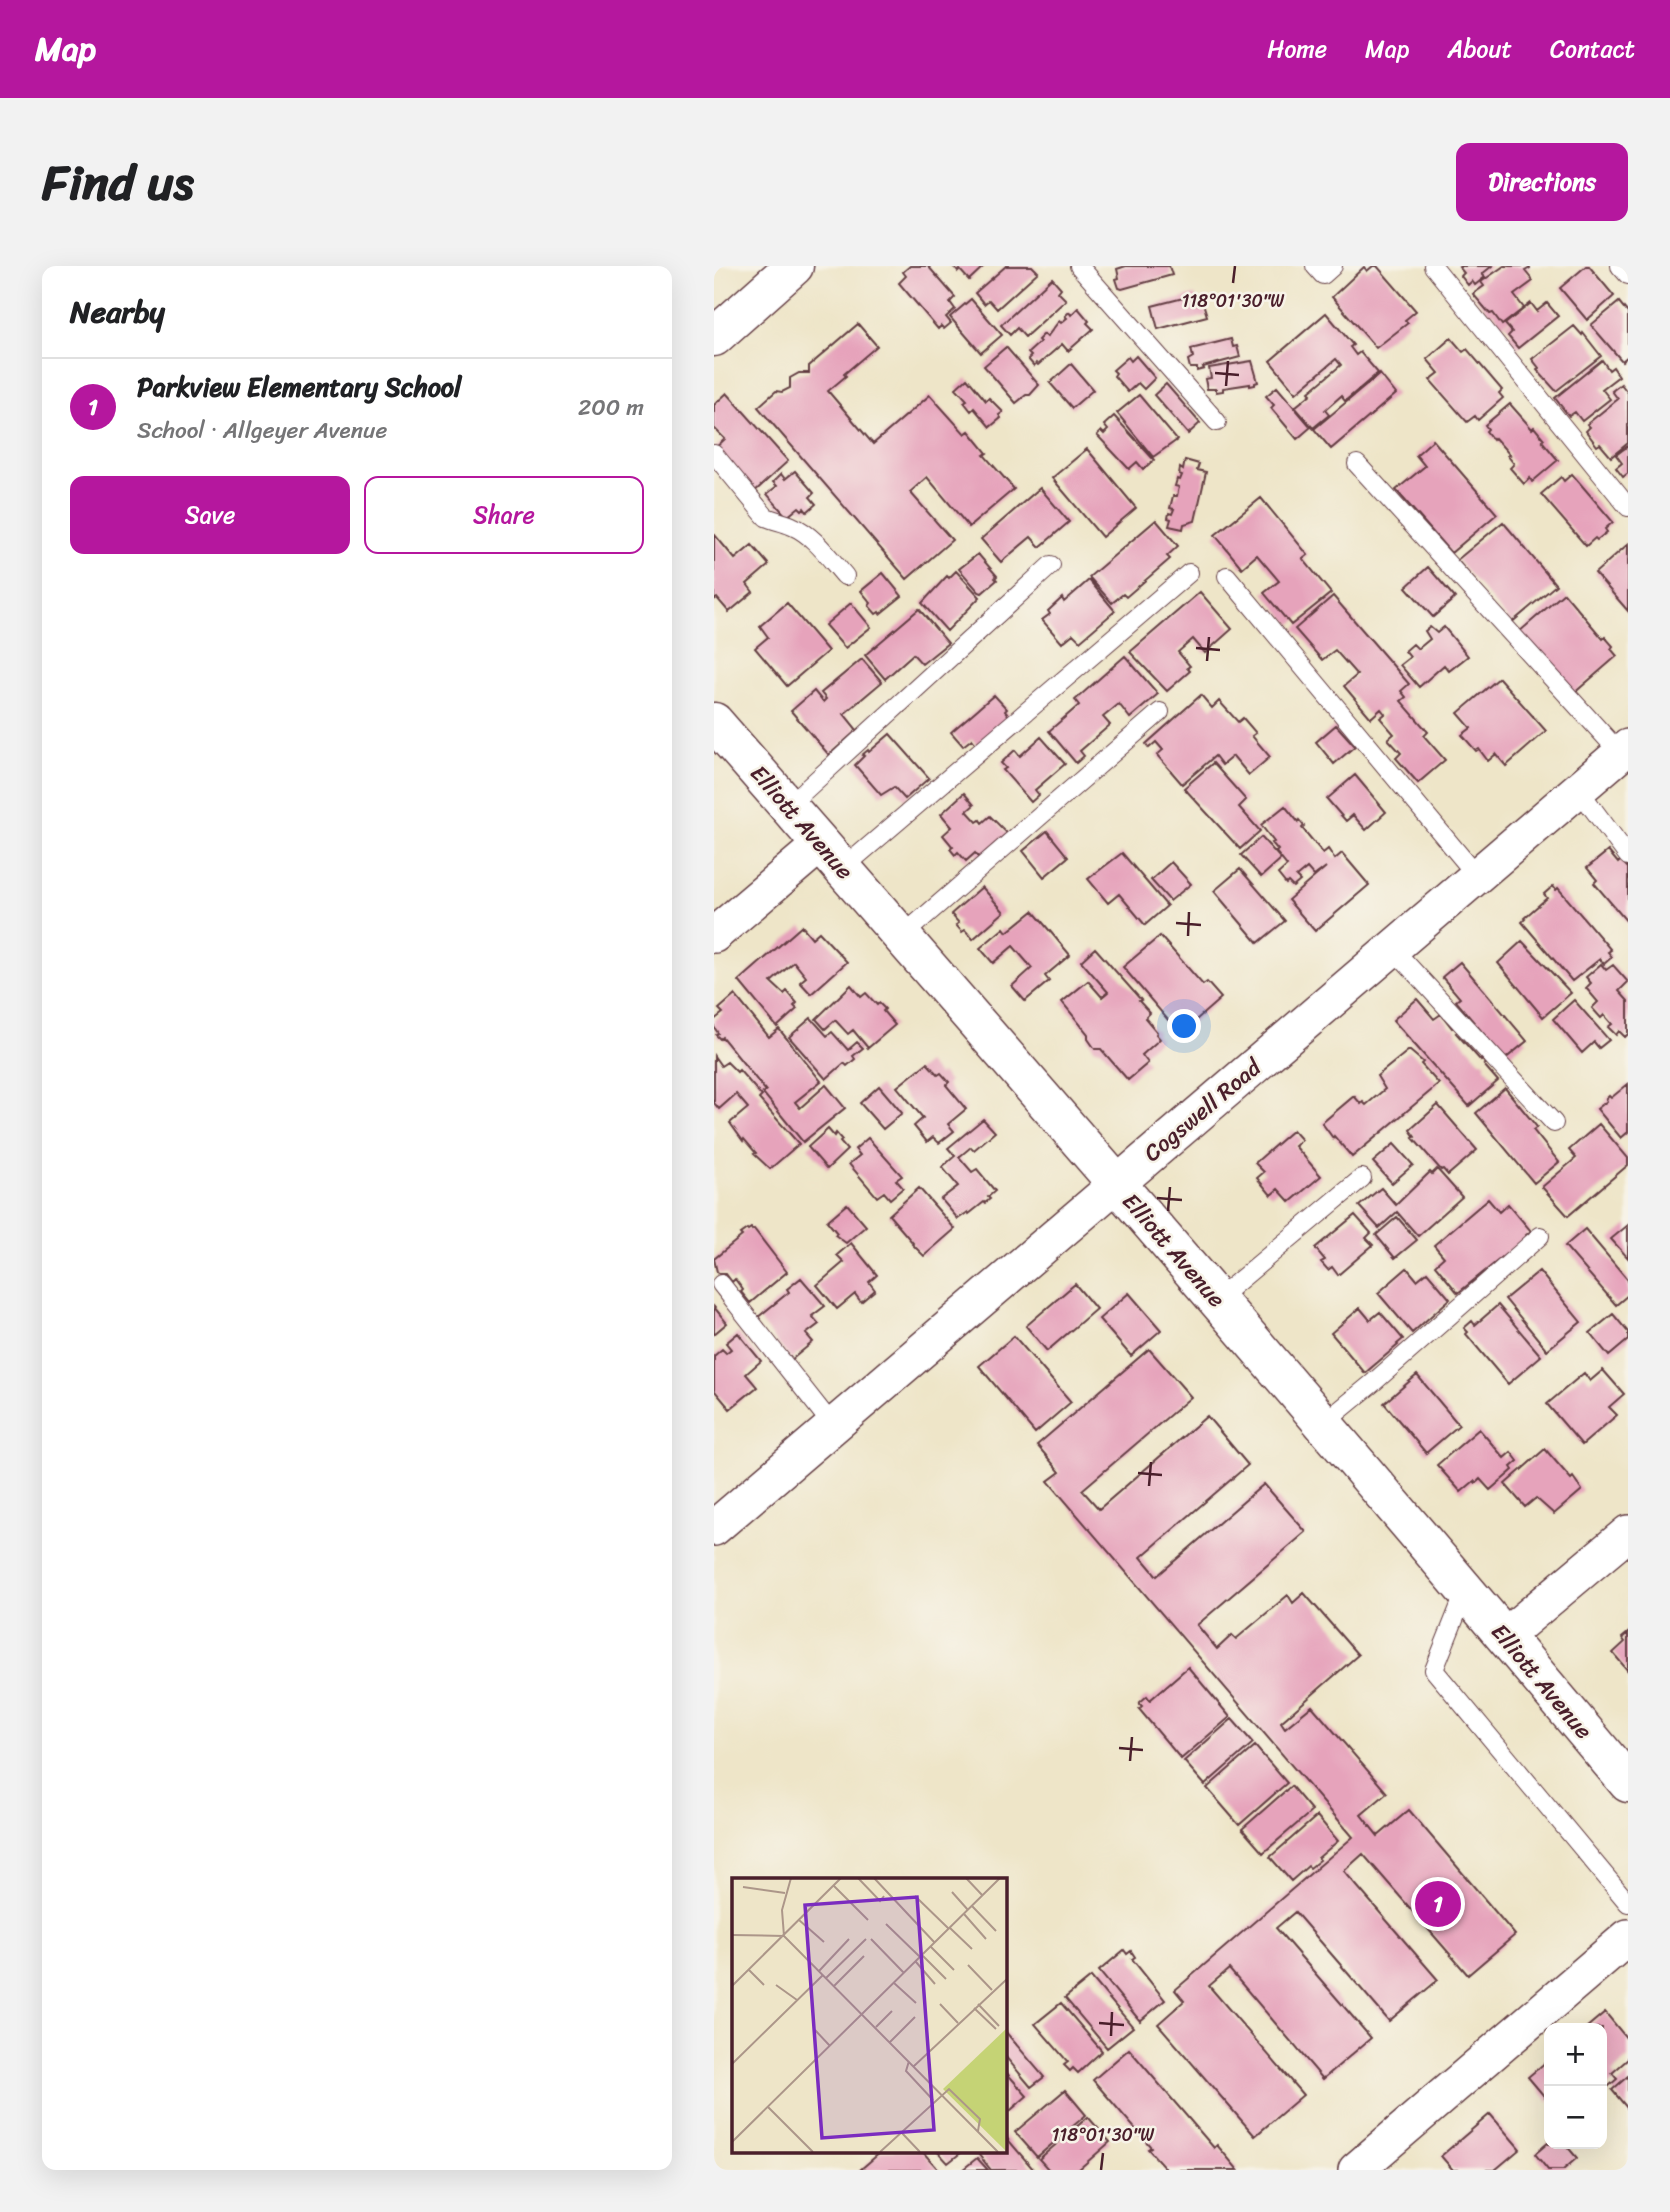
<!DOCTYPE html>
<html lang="en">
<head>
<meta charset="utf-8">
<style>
  :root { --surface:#fff; --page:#f2f2f2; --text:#202124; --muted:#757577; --line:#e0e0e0; --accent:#b5179e }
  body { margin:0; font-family:Sriracha,sans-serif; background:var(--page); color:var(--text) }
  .controls { position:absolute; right:21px; bottom:21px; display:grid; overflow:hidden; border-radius:14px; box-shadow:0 7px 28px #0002 }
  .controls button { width:63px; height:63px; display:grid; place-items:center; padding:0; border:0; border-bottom:2px solid var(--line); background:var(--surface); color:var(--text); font:35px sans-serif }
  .you { position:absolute; left:471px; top:761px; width:24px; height:24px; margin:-18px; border:5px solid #fff; border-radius:50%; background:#1a73e8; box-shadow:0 0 0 10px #1a73e833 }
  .badge { display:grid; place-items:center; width:46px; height:46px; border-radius:50%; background:var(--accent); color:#fff; font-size:23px; font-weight:700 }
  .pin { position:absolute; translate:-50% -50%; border:4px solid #fff; box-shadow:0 2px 7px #0006 }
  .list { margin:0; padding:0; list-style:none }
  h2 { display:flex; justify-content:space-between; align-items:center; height:91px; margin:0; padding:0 28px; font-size:30px }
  h2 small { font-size:23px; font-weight:400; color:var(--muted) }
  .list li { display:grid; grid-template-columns:46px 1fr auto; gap:21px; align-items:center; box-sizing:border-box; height:98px; padding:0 28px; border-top:2px solid var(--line) }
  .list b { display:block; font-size:26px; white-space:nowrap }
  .list p { margin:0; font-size:23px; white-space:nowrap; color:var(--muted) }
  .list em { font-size:23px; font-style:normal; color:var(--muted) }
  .actions { display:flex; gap:14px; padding:21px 28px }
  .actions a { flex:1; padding:16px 0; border:2px solid var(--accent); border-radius:14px; text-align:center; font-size:24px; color:var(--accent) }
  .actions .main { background:var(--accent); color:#fff }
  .map { position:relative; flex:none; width:914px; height:1904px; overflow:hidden; border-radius:14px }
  header { display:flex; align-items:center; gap:42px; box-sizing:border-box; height:98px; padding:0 35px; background:var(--accent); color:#fff }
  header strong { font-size:33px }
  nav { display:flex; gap:38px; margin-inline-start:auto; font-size:24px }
  .intro { display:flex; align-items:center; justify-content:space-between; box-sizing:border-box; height:168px; padding:0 42px }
  h1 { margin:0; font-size:49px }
  .button { padding:18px 32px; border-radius:14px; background:var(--accent); color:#fff; font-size:24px; font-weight:700 }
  main { display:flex; gap:42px; padding:0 42px }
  aside { flex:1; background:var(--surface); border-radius:14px; box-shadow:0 7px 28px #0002 }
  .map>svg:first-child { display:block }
  .building { fill:#e6a3bb }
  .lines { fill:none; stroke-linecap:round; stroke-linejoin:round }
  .service-casing { stroke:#633d43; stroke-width:20 }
  .minor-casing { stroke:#633d43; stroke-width:38 }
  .tertiary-casing { stroke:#633d43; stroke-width:41 }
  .service { stroke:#fff; stroke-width:18 }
  .minor { stroke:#fff; stroke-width:35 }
  .tertiary { stroke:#fff; stroke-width:38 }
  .ticks { fill:none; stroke:#4a1f2b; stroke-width:2.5 }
  .labels { text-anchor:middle; stroke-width:5; stroke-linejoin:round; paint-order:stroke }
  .street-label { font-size:23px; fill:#4a1f2b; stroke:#f7f3e8 }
  .inset-road { fill:none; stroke:#ac9689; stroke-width:2 }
  .view { fill:#7b2cbf; fill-opacity:0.15; stroke:#7b2cbf; stroke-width:3.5 }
  .inset-edge { fill:none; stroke:#4a1f2b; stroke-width:3.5 }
  .ticks-label { font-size:18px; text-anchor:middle; fill:#4a1f2b; stroke:#f7f3e8; stroke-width:5; stroke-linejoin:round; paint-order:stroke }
</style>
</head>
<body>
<header>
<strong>Map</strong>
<nav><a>Home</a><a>Map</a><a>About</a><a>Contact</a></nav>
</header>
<div class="intro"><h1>Find us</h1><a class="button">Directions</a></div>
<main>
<aside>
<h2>Nearby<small></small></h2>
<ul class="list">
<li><span class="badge">1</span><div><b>Parkview Elementary School</b><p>School · Allgeyer Avenue</p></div><em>200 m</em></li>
</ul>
<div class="actions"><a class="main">Save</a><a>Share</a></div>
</aside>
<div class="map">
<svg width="914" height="1904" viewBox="0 0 914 1904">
  <rect width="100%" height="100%" fill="#f7f3e8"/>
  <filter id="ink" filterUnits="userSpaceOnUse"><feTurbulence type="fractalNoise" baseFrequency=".0143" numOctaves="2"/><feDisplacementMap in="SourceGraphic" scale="14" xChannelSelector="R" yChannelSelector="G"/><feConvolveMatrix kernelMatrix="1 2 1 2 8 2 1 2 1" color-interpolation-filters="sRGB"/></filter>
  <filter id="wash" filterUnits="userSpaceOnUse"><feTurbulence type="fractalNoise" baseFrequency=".00686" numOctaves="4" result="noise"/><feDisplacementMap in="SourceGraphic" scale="28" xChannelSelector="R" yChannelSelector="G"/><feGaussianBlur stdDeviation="1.57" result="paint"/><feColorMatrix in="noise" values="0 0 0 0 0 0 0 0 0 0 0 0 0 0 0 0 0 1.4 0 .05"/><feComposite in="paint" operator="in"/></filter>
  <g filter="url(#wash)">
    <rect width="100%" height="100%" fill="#eee5c8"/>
    <g id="blocks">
      <path class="building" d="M196 0H214L241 31 236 36 241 43 232 51 237 57 230 63 227 60 224 63 185 17 192 10 189 6Z
        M239 0H270L255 14 246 4 244 6Z
        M292 0H318L324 6 283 43 275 34 270 38 261 27Z
        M412 0H455L458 9 408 23 405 22 402 13 405 12 403 3Z
        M659 0H663L702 45 691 54 694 57 662 82 618 31 650 1 653 5Z
        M747 0H778L768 8 771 11 761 19 758 15 754 19 747 10 750 7 745 1Z
        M790 0H815L816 2 811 5 819 15 800 29 810 42 788 59 779 47 776 48 759 28 770 20 767 16Z
        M872 0H875L900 30 873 54 846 22Z
        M338 12 347 22 344 26 352 34 311 71 303 62 296 69 287 59Z
        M481 29 484 38 489 37 493 50 444 63 438 40Z
        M257 33 288 69 267 87 236 51Z
        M905 36 914 47V90L908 95 877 59Z
        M817 37 823 45 833 37 844 50 804 82 794 70 798 66 791 58Z
        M364 42 375 55 373 57 379 63 354 85 348 78 324 99 322 97 320 100 314 93 317 90 314 87 326 76 324 74 330 68 333 71 345 55 347 57 353 52 351 50 355 46 357 49Z
        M612 47 639 79 636 81 642 89 646 86 664 107 631 135 627 130 611 144 615 149 599 162 581 141 597 128 595 126 627 99 622 93 582 127 556 95Z
        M144 58 163 80 130 108 132 110 114 125 159 178 216 129 251 168 255 165 273 187 270 189 300 223 255 261 213 211 196 226 238 274 193 313 44 141 62 125 68 126 76 122V112L85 107H95V100Z
        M860 60 868 69 869 67 887 90 842 125 823 104 825 102 818 93Z
        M737 72 749 86 753 83 788 124 785 127 789 132 764 154 761 150 753 156 716 114 725 107 713 93Z
        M517 73 519 81 523 80 526 91 489 101 490 103 483 105V102H476L474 94 479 91 477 83Z
        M292 81 325 119 316 129H312L302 137 270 100Z
        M422 90 441 112 430 123 424 117 414 126 400 110 402 107 399 104 414 91 417 95Z
        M888 94 895 104 899 101 905 110 888 123 896 133 868 155 861 146 855 150 841 132Z
        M538 95 544 116 541 117V119L536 120V118L509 122V125L502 126V123H493L491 113 497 112 495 102Z
        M357 98 379 124 358 142 336 117Z
        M666 108 682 128 617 183 600 163Z
        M253 112 272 135 275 132 289 146 285 149 287 152 276 161 260 142 257 145 250 136 253 134 242 122Z
        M452 118 486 157 474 168 440 129Z
        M907 118 914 127V177L897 191 886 178 883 180 872 165 876 161 873 158 904 133 898 125Z
        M563 121 597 161 583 173 557 142 560 139 552 130Z
        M13 127 74 195 38 228 0 183 11 173 0 162V139Z
        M425 129 463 174 439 191 403 147Z
        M796 138 818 163 820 161 830 173 828 175 844 194 818 216 816 212 810 218 796 202 800 198 794 190 796 189 781 172 779 174 772 165 774 163 771 159Z
        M400 150 440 194 429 203 423 196 415 203 383 169 387 165 390 168 394 164 390 159Z
        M719 174 783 248 737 287 682 224 711 200 702 189Z
        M914 180V207L909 211 902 202 908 197 902 189Z
        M373 183 422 242 388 271 338 212Z
        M471 194 485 198 483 204 492 206 481 255 470 258 469 263 455 260 457 253 454 252 455 247 458 248 460 243 456 242 459 230H463L465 221 461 220 463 213 466 214 468 209 465 208 466 202 469 204Z
        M81 205 100 227 96 231 102 238 93 246 90 242 88 244 85 241 73 251 53 228 63 220 59 216 67 208 71 213Z
        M858 208 899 256 891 263 893 266 883 274 881 272 872 280 827 228 847 211 850 215Z
        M326 222 355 256 326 281 317 271 287 296 267 273Z
        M547 232 594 289 589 293 617 327 577 359 550 327 565 315 543 289 528 302 501 269Z
        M442 254 464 280 453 290 456 293 412 331 409 328 398 337 375 311Z
        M789 256 842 319 797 357 743 294Z
        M0 268 21 293 38 279 55 299 33 318 39 326 15 346 3 332 0 334Z
        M914 278V345L881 307Z
        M264 288 283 310 281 312 283 314 268 327 265 326 245 303Z
        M714 301 741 332 719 351 692 321Z
        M242 305 266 331 233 365 208 337 233 310 235 312Z
        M169 307 188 330 166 348 165 346 162 348 155 340 157 337 147 325Z
        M375 314 401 345 366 375 359 368 348 377 328 354 336 348 334 345 348 332 350 336Z
        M486 326 518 363 491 387 479 373 464 386 476 400 473 402 476 405 453 425 416 386Z
        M850 327 889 373 891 371 899 380 897 383 903 390 859 428 805 366Z
        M619 330 695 418 687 425 692 431 687 435 714 466 710 470 731 494 704 517 682 492 687 487 674 473 680 468 666 452 671 448 667 443 657 452 630 420 643 409 621 384 608 394 581 363Z
        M73 337 114 385 73 420 41 382 54 371 46 360Z
        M137 337 157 361 131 382 111 359Z
        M205 343 234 377 208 398 199 388 171 413 151 389Z
        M716 361 723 367 730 361 754 390 735 405 730 399 705 421 686 399 696 391 691 385 699 378 704 383 716 373 711 365Z
        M411 390 444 428 416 452 405 438 389 451 396 459 366 485 370 490 362 497 335 465 365 439 361 434Z
        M148 393 168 416 130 448 143 464 115 489 77 445 100 425 109 436 112 433 107 427Z
        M785 412 832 465 792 500 782 488 774 495 765 483 762 485 748 469 757 462 744 447Z
        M280 429 293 443 291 445 298 454 265 482 258 473 249 480 237 466Z
        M487 429 498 442 505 435 524 456 529 452 542 467 538 470 556 491 535 509 519 490 508 499 501 490 468 518 443 489 449 484 442 476 435 482 432 478Z
        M622 459 641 480 620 498 602 476Z
        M176 468 215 512 191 533 180 521 167 529 141 499 150 490 148 489 154 484 155 486Z
        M327 471 351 498 321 524 325 529 317 536 289 504 292 502 287 497 301 484 306 490Z
        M499 497 532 534 525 541 546 565 526 583 470 522Z
        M641 509 672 546 652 564 639 549 632 555 613 533Z
        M250 527 260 539 253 545 263 556 266 554 268 557 276 550 298 572 269 597 261 587 252 595 244 586 241 589 236 583 239 581 229 569 238 561 227 548Z
        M571 540 584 556 585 554 590 560 588 562 609 587 614 583 621 593 628 587 655 619 601 665 574 634 612 601 600 610 593 602 582 611 586 615 579 621 574 616 572 618 564 608 573 600 562 586 564 584 558 577 560 576 547 559Z
        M333 565 354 591 330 611 309 585Z
        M547 571 567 593 547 611 527 589Z
        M894 585 904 597 907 594 914 602V657L880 617 883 614 873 602Z
        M408 587 453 640 431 659 405 628 394 637 374 613Z
        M457 596 477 618 456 635 437 614Z
        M526 603 571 655 544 677 500 625Z
        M839 620 842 624 844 622 897 684 894 686 898 691 890 698 886 693 858 715 808 656 811 653 810 652 833 632 830 628Z
        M268 621 290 646 259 673 251 664 248 666 242 659 245 657 237 648Z
        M319 645 356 689 331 710 335 715 311 735 298 720 318 702 299 680 279 697 266 682 290 662 293 666Z
        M88 660 98 672 105 666 133 696 97 728 86 716 92 711 80 696 57 716 70 728 73 725 83 737 80 740 83 743 63 761 25 715Z
        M446 670 489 719 493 716 507 732 466 768 409 701Z
        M808 675 857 727 829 751 784 697Z
        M381 682 427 734 425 735 436 747 431 752 443 766 442 768 446 773 428 789 434 797 414 814 387 783H381L374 773V768L348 736 374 715 388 731 394 726 367 695Z
        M746 696 813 775 791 793 742 735 746 732 728 711Z
        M887 698 892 704 899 699 914 716 905 725 914 735V768L911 771 905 765 902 769 894 761 898 758 890 749 887 752 878 742 884 736 872 722 877 717 872 711Z
        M137 719 147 731 152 727 163 739 165 737 171 743 169 745 181 759 154 782 139 764 134 768 121 754 111 763 102 753Z
        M21 729 55 771 65 763 107 815 81 836 86 842 112 819 131 842 89 876 49 827 52 825 8 771 6 773 2 769 4 767 0 761V754L9 747 5 743Z
        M703 733 720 753 727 748 738 762 740 761 744 766 742 767 767 795 768 794 772 798 770 799 784 815 755 840 679 754Z
        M860 734 895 774 885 782 880 776 868 787 839 753Z
        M97 752 113 770 118 766 134 784 143 776 149 782 139 790 141 793 133 800 130 797 112 813 75 771Z
        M695 784 709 796 707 798 725 818 638 891 620 870 619 872 608 857 640 830 647 838 649 836 652 839 671 823 663 810Z
        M0 790 7 800 13 796 23 806 25 804 48 830 45 833 85 878 56 903 40 888 42 887 30 873 29 875 16 857 34 842 22 828 5 843 0 837Z
        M213 797 224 809 227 807 235 816 232 819 252 843 234 858 240 865 225 877 219 871 213 876 200 860 209 852 183 821Z
        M914 818V866L907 872 883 843 893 835 892 833 895 830 897 832Z
        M165 820 188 847 169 863 146 837Z
        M791 822 823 861 819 864 845 896 820 917 762 847Z
        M724 839 763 884 734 909 729 903 727 904 699 872 701 871 696 864Z
        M269 853 281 866 260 884 257 881 245 891 258 906 263 903 281 925 274 931 276 933 271 937 270 936 255 948 254 946 244 953 227 933 244 920 228 901 241 890 234 882Z
        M885 858 914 892V899L854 950 828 921 862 892 855 884Z
        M114 863 120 870 122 867 128 874 126 876 133 884 113 903 94 881Z
        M579 864 588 874 581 880 607 910 576 936 564 923 557 929 543 912 550 906 541 897Z
        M154 872 188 910 182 914 189 922 176 933 170 926 163 931 135 898 146 889 141 883Z
        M680 878 699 899 678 917 659 896Z
        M723 903 748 931 704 970 683 946 665 962 645 940 667 922 682 939 716 906 718 908Z
        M205 922 241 963 210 990 198 978 199 977 175 949Z
        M774 933 785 946 794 938 817 965 812 969 813 971 744 1027 721 999 730 991 720 979Z
        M133 938 152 960 132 977 121 969 123 967 113 955Z
        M641 949 657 967 652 972 659 979 624 1009 618 1001 614 1004 607 996 611 994 601 982Z
        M683 951 703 974 681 992 662 969Z
        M914 959V992L897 973Z
        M37 962 38 964 40 963 73 1006 36 1037 27 1026 29 1024 21 1013 18 1016 12 1008H7L3 1006 0 993 28 970 26 968 33 963 34 964Z
        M871 963 914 1014V1029L902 1039 851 980Z
        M137 977 163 1009 155 1016 161 1024 147 1036 141 1028 123 1043 103 1019 130 996 123 989Z
        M693 1002 703 1014 713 1006 736 1033 698 1067 664 1027Z
        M825 1005 867 1056 833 1084 791 1033Z
        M87 1012 111 1040 98 1050 105 1058 92 1068 99 1076 77 1094 43 1052 75 1026 73 1023Z
        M361 1018 382 1043 333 1085 312 1060Z
        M415 1027 447 1064 417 1090 385 1053Z
        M784 1039 827 1090 794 1118 752 1068 754 1066 750 1062 758 1055 761 1059Z
        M0 1041 13 1057 0 1068Z
        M646 1042 656 1054 666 1046 689 1073 683 1078 684 1079 651 1107 617 1067Z
        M899 1048 914 1066V1074L895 1090 876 1067Z
        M24 1067 47 1095 32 1108 43 1121 16 1143 0 1124V1090L8 1083 12 1087 17 1083 12 1077Z
        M300 1070 357 1136 321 1167 265 1100Z
        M435 1083 477 1131 368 1224 385 1243 493 1150 534 1199 427 1291 443 1310 550 1218 592 1266 483 1359 503 1383 518 1369 522 1373 574 1329 579 1337 590 1327 644 1389 567 1456 571 1462 598 1440 673 1527 647 1549 664 1570 695 1544 801 1669 754 1709 649 1588 630 1605 724 1714 675 1755 581 1646 562 1662 657 1772 609 1813 515 1703 495 1720 589 1829 541 1870 444 1758 470 1735 461 1724 639 1571 334 1215 346 1206 323 1179Z
        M889 1104 910 1128 895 1141 903 1149 868 1179 833 1138 870 1107 876 1115Z
        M703 1109 745 1159 712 1187 670 1137Z
        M765 1163 790 1192 797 1186 804 1195 797 1201 799 1204 776 1224 766 1213 762 1217 760 1215 747 1226 723 1199Z
        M831 1183 857 1213 859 1211 868 1224 840 1248 822 1232 811 1241 791 1218Z
        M914 1367V1405L899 1387 911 1376 908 1372Z
        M474 1401 516 1451 467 1493 425 1443 428 1440 425 1437 433 1430 436 1434Z
        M518 1453 539 1477 491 1519 470 1495Z
        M541 1480 573 1517 525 1559 493 1522Z
        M577 1520 598 1545 549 1587 528 1563Z
        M603 1550 624 1575 604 1592 606 1594 596 1602 594 1600 577 1615 556 1591Z
        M410 1684 413 1688 417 1685 421 1691 418 1693 451 1734 426 1755 385 1705Z
        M377 1711 419 1761 393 1782 351 1732Z
        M347 1737 388 1785 364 1807 359 1802 356 1805 350 1799 354 1796 321 1758Z
        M891 1746 914 1774V1793L898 1807 903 1813 888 1826V1762H872Z
        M290 1764 330 1811 317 1821 290 1789Z
        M415 1783 500 1882 503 1879 524 1904H453L434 1883 437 1881 379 1814Z
        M833 1795 835 1797V1836L814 1811Z
        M290 1804 313 1830 290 1850Z
        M914 1810V1843L898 1824Z
        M351 1824 372 1849 323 1891 301 1866Z
        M776 1848 806 1883 781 1904H739L727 1890Z
        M374 1851 396 1876 364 1904H335L325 1893Z
        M290 1869 320 1904H277L265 1889 270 1885H290Z
        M835 1876V1878H851L863 1892 849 1904H834L821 1888Z
        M168 1885H208L225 1904H146Z
        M223 1885H249L234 1897Z
        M263 1892 274 1904H248Z"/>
    </g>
  </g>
  <g filter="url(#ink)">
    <use href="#blocks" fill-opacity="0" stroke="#633d43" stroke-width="2"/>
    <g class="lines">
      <g class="service-casing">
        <path id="service" d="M365 0 503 156
          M601 0 609 9 619 0
          M719 0 914 241
          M906 0 914 9
          M0 188 52 251C61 255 70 256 78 260 100 269 116 293 131 310
          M643 198 906 487
          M513 310 763 610
          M864 523 914 590
          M74 540 337 299
          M128 603 475 307
          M188 670 446 446
          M678 682 840 857
          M7 1018 119 1160
          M502 1034 648 912
          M609 1158 660 1116 826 970
          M752 1324 720 1404 914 1637"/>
      </g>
      <g class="minor-casing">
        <path id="minor" d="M0 669 107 578
          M0 1262 914 481
          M791 1370 914 1267
          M642 1904 914 1671"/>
      </g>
      <g class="tertiary-casing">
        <path id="tertiary" d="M0 71 80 0
          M0 456C308 807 614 1159 914 1517"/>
      </g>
      <use href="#service" class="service"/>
      <use href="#minor" class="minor"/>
      <use href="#tertiary" class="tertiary"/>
    </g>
  </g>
  <path class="ticks" d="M519 17 521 0M501 107 525 109M512 120 514 95M482 382 506 384M493 395 495 371M462 657 487 659M474 670 475 646M443 932 468 934M454 945 456 921M424 1207 448 1209M435 1220 437 1196M405 1482 429 1484M416 1495 418 1471M385 1757 410 1759M397 1770 398 1746M387 1904 389 1887"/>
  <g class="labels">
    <g class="street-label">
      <text transform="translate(88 556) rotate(49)" y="8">Elliott Avenue</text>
      <text transform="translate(488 844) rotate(-40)" y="8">Cogswell Road</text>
      <text transform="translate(460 984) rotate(49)" y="8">Elliott Avenue</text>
      <text transform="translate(828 1415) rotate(50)" y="8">Elliott Avenue</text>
    </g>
  </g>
  <g transform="translate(18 1612)">
    <rect width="275" height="275" fill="#eee5c8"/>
    <path d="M275 150V274L211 211Z" fill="#c5d375"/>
    <path class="inset-road" d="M126 0 148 23 152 18M142 0 203 65M234 0 251 18M102 8 136 42M11 9 53 15M220 14 236 32M183 18 217 51M240 28 264 53M232 36 254 61M67 42 92 64M154 46 188 79M218 50 240 71M0 57 52 58 266 274M52 58 50 32 59 0M139 61 172 95M199 69 222 92M190 77 214 101M184 84 203 106M236 87 260 112M17 92 32 107M87 93 117 61M94 100 134 61M162 105 184 125M44 107 65 122M0 108 109 0M102 108 132 78M208 126 226 145M246 126 267 148M242 130 264 151M144 149 160 133M83 152 98 168M158 164 183 139M177 183 174 193 201 222M0 186 91 97M182 188 275 101M36 229 81 274M169 254 188 274M0 264 268 0M148 274 217 211 248 241 246 253"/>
    <path class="view" d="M185 19 202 252 90 260 73 27Z"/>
    <rect width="275" height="275" class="inset-edge"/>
  </g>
  <g class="ticks-label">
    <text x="519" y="41">118°01'30"W</text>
    <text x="389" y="1875">118°01'30"W</text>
  </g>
</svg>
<div class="controls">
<button>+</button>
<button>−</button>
</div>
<div class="you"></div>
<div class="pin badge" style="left:724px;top:1638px">1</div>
</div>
</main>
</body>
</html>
